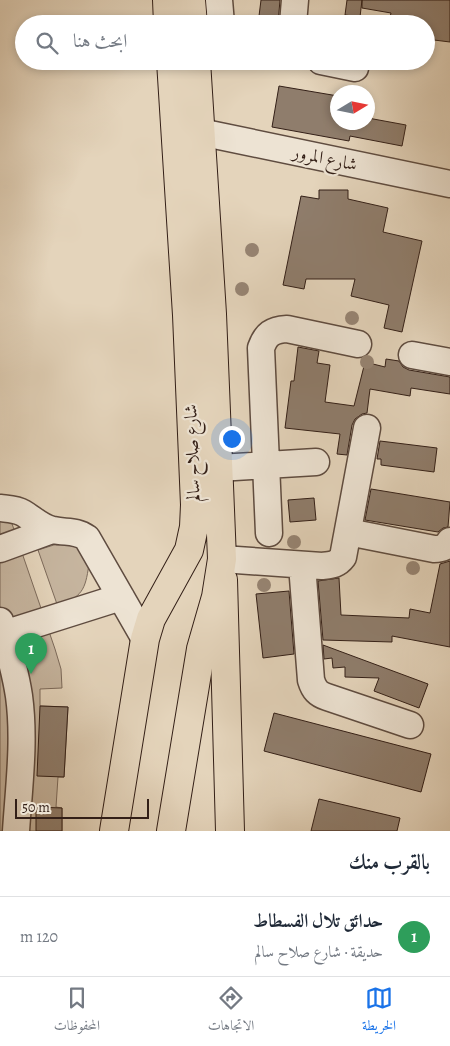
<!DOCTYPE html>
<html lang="ar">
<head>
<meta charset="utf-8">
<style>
  :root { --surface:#fff; --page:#f2f2f3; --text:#1f2937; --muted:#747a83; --line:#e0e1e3; --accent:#1a73e8 }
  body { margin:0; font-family:Alegreya,Amiri,serif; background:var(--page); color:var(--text); direction:rtl }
  .compass { position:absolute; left:330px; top:85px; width:45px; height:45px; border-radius:50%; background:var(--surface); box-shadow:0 2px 8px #0003; rotate:80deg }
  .scale { position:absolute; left:15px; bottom:12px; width:134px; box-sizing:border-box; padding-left:5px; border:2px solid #331f17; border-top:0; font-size:14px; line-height:18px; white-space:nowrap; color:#331f17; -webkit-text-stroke:4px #ede3d3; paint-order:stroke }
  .you { position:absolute; left:231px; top:438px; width:18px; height:18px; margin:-12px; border:4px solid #fff; border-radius:50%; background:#1a73e8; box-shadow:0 0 0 8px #1a73e833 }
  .badge { display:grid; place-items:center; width:32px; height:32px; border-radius:50%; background:var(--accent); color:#fff; font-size:16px; font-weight:700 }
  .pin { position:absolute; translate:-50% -41px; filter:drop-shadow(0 1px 2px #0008) }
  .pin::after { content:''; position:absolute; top:26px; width:18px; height:15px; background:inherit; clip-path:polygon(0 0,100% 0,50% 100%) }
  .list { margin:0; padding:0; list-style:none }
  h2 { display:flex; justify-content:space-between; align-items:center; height:65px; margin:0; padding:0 20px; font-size:21px }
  h2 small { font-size:16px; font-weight:400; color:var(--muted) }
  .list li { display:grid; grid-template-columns:32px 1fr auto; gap:15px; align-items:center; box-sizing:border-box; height:80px; padding:0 20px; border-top:1px solid var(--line) }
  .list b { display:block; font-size:19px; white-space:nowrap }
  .list p { margin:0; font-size:16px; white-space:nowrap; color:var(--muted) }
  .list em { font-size:16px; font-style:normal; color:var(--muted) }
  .icon { flex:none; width:28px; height:28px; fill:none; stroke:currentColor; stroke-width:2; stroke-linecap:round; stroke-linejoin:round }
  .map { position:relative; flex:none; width:450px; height:831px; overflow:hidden; direction:ltr }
  .search { position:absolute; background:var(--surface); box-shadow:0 2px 8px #0003; left:15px; right:15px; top:15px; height:55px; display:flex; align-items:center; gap:12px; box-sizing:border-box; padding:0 18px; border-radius:28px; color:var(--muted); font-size:19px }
  .sheet { height:145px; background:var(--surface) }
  nav { display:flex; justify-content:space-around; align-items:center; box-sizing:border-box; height:70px; border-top:1px solid var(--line); background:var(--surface); font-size:14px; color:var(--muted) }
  nav a { display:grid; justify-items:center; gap:2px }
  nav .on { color:var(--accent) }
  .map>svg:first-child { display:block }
  .green { fill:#c6b59f; stroke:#7c6a5b }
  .building { fill:#8f7d6c; stroke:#331f17 }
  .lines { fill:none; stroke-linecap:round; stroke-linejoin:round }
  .minor-casing { stroke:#5f4c40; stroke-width:29 }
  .major-casing { stroke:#331f17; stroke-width:30 }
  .highway-casing { stroke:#331f17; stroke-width:30 }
  .minor { stroke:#ede3d3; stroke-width:26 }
  .major { stroke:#e4d4bb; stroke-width:28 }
  .highway { stroke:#e4d4bb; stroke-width:28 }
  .tree { fill:#978574 }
  .labels { text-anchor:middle; stroke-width:4.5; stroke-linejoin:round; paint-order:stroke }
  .street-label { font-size:18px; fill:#331f17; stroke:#ede3d3 }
</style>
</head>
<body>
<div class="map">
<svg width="450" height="831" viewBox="0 0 450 831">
  <rect width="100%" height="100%" fill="#e4d4bb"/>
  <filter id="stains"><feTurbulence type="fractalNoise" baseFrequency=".004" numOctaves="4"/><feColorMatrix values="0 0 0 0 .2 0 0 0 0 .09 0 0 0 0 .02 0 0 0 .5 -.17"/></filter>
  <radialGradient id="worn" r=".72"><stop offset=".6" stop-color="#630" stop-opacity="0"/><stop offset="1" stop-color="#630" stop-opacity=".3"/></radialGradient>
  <path class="green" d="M9 515 55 649 61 669 62 688 40 689V706L68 707 64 777H58L56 807 62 808V831H0V517Z
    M57 544H76L89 564C85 592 82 595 58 607L38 550Z"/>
  <path class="building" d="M261 0H280L278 24H258Z
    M347 0H362L360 17 345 15Z
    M362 0H450V42L426 39V24H406L389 21 391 13 362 8Z
    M279 86 338 96V122H368V118L406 125 402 146 350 136 349 141 272 127Z
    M319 190H348V199L388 208 383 232 422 241 402 332 384 328 389 305 351 296 355 279H306L304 289 283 285 301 196 319 199Z
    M298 347 319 351 317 363 330 365 325 402 354 406 365 362 385 367 386 359 399 361 403 367 409 370 450 377V394L411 388 410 396 370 389 367 413 362 414 355 419 352 425 347 455 337 454 340 434 285 428 291 381H294Z
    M380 441 437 448 434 472 381 465V459H377Z
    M371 489 450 502 448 527 443 528 438 532 365 520Z
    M314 498 316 520 290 522 288 500Z
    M450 561V647L392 636V642L323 640 318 581 339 578 341 615 409 618 410 609 430 613 440 564Z
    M289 591 294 654 263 658 256 594Z
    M323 645 428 684 419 708 374 691 379 678 345 677V667L333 668 332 658 324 659Z
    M40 706 68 707 64 777 37 776Z
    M274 713 431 754 421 792 264 751Z
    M319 799 400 818 397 831H311Z
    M36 807 62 808V831H36Z"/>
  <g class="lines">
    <g class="minor-casing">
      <path id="minor" d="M219 0 221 24
        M293 24 295 0
        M321 61 355 68
        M200 132 450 184
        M412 355 450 362
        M218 468 316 462
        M0 508C8 509 16 509 23 513 33 519 42 528 53 530 66 533 76 530 87 538L145 639
        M348 532 434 549C441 549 446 548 450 541
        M269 533 261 348C266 334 272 330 287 329L358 344
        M0 549 52 530
        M222 559 322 566C331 565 337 565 343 557L367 428
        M302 565 311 680C314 690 318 694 327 697L410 725
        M0 621C8 646 15 670 19 696 25 740 19 786 16 831
        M4 634 121 597"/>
    </g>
    <g class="major-casing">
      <path id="major" d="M223 580 230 831"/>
    </g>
    <g class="highway-casing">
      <path id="highway" d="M167 0 168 24
        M191 0 193 24
        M114 831 145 639 151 619 189 550 194 527 195 505 187 315 171 61
        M171 831 201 649 216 597 222 559 212 314 196 61"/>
    </g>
    <use href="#minor" class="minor"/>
    <use href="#major" class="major"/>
    <use href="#highway" class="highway"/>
  </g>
  <g class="tree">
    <circle cx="252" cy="250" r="7"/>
    <circle cx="242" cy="289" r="7"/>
    <circle cx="352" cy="318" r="7"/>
    <circle cx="367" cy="362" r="7"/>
    <circle cx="294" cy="542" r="7"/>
    <circle cx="413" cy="568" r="7"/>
    <circle cx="264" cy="585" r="7"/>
  </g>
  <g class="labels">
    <g class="street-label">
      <text transform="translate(325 158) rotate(12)" y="6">شارع المرور</text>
      <text transform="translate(192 453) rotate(-92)" y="6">شارع صلاح سالم</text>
    </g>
  </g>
  <rect width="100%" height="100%" filter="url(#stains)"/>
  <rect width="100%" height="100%" fill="url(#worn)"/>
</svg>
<svg class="compass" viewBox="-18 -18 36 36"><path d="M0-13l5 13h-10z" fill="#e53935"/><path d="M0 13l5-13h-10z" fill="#747a83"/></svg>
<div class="scale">50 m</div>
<div class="you"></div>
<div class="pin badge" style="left:31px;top:674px;background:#2e9e5b">1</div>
<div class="search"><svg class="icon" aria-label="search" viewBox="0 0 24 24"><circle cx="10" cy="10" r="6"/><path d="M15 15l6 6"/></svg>ابحث هنا</div>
</div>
<section class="sheet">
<h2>بالقرب منك<small></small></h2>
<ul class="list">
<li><span class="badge" style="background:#2e9e5b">1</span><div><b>حدائق تلال الفسطاط</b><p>حديقة · شارع صلاح سالم</p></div><em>120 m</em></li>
</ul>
</section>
<nav>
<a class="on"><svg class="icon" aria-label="map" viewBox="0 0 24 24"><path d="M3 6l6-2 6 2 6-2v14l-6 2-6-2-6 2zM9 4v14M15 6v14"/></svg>الخريطة</a>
<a><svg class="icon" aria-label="directions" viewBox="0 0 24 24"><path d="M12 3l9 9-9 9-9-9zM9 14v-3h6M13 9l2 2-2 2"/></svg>الاتجاهات</a>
<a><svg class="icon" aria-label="saved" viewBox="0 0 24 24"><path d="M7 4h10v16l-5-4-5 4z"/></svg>المحفوظات</a>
</nav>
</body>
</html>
